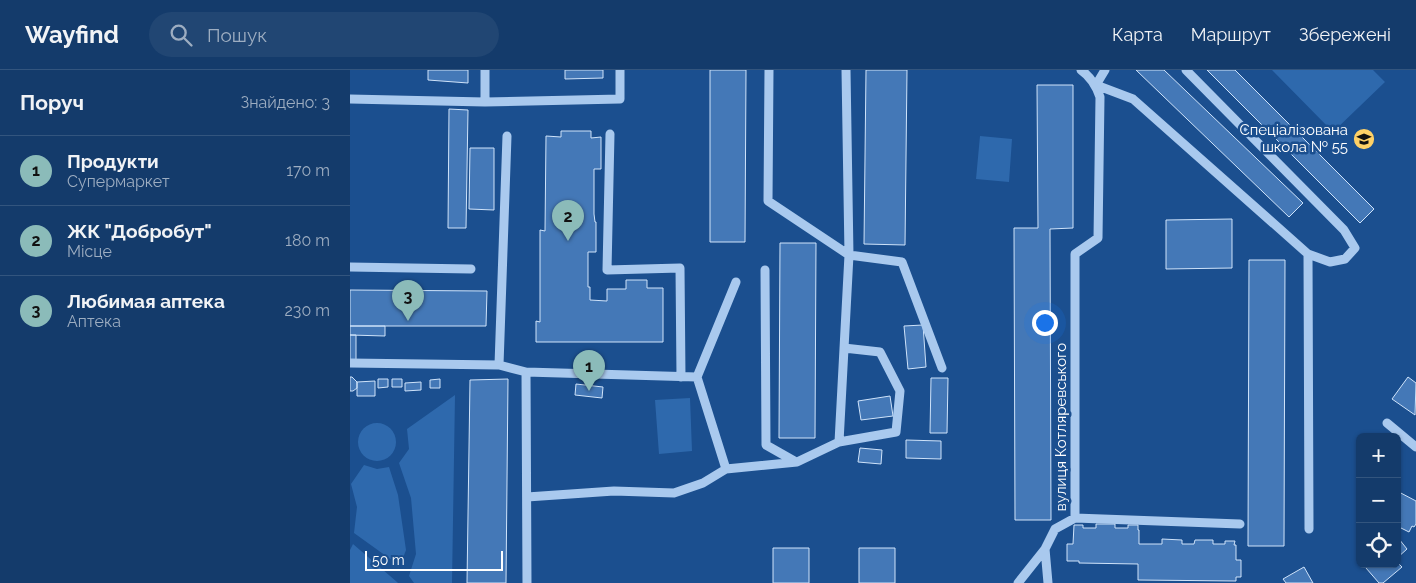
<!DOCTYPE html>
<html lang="uk">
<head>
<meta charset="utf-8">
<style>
  :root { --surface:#143b6b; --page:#214673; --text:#f1f3f6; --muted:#9dadc1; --line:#33557e; --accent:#8bbbb9 }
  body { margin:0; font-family:Raleway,sans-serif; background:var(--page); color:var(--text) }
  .controls { position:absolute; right:15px; bottom:15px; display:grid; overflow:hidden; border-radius:8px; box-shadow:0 1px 4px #0004 }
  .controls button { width:45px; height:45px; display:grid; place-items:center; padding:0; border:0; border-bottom:1px solid var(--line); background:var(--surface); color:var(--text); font:25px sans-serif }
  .scale { position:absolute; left:15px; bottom:12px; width:138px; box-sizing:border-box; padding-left:5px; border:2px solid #fff; border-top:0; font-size:14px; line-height:18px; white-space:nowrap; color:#fff; -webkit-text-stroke:4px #1b4f8f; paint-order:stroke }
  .you { position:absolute; left:694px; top:252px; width:18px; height:18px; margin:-12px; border:4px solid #fff; border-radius:50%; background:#1a73e8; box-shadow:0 0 0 8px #1a73e833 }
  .badge { display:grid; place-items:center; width:32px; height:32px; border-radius:50%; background:var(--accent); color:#111; font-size:16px; font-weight:700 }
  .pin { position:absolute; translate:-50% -41px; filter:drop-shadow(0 1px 2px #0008) }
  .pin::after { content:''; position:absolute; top:26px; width:18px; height:15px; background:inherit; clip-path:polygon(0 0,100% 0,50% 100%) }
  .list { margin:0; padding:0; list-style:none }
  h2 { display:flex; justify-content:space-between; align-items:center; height:65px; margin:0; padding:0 20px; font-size:21px }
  h2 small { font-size:16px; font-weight:400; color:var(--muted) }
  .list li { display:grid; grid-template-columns:32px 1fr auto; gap:15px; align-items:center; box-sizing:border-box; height:70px; padding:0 20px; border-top:1px solid var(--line) }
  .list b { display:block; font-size:19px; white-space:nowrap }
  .list p { margin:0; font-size:16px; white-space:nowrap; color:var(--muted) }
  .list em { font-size:16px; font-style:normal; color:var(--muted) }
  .icon { flex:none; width:28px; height:28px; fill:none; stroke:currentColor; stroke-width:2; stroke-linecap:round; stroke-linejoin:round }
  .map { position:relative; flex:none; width:1066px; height:513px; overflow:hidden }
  header { display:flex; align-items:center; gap:30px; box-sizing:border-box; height:70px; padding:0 25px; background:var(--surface); border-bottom:1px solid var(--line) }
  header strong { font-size:24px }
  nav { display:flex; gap:28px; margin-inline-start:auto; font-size:18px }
  .search { width:350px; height:45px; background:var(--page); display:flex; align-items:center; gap:12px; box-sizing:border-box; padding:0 18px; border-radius:28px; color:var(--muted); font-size:19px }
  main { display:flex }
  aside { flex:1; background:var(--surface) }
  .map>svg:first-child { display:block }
  .green { fill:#2e69ad }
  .building { fill:#4478b7; stroke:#cfe3fa }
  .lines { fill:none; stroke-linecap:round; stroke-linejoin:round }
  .minor { stroke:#a9c9ee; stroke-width:9 }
  .labels { text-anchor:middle; stroke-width:5; stroke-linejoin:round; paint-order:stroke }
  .poi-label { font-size:15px; fill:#fff; stroke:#1b4f8f; text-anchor:end }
  .street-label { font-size:15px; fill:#fff; stroke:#1b4f8f }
</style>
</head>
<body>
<header>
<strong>Wayfind</strong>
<div class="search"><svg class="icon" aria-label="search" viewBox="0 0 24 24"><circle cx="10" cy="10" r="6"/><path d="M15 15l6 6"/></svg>Пошук</div>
<nav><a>Карта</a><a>Маршрут</a><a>Збережені</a></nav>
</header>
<main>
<aside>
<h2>Поруч<small>Знайдено: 3</small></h2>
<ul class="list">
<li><span class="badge">1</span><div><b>Продукти</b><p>Супермаркет</p></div><em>170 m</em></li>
<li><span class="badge">2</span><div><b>ЖК &quot;Добробут&quot;</b><p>Місце</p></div><em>180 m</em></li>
<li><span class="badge">3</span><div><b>Любимая аптека</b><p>Аптека</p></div><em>230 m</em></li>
</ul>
</aside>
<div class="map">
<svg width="1066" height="513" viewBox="0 0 1066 513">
  <rect width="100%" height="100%" fill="#1b4f8f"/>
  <path class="green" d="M922 0H1023L1035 12 983 62Z
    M630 66 662 69 659 112 626 109Z
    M105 325 102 513H64L59 506 66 484 61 428 49 393 59 379 57 359Z
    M340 328 342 381 309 384 305 330Z
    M8 372a19 19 0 1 1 38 0a19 19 0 1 1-38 0Z
    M14 395 27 399 39 397 48 425 56 480 50 496 4 463 7 437 1 414Z
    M3 474 47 512 48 513H0V480Z"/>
  <path class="building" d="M78 0H118V13L78 10Z
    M215 0H253V8L215 9Z
    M360 0H396L395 172H360Z
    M516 0H557L555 175 514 174Z
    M786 0H814L953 133 939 147Z
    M857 0H885L1024 139 1010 153Z
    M687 15H723V158L700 159 701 450H665L664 158H688Z
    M99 39 118 40 116 158H98Z
    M211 61H241V68L251 67V99H244V144L245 152H246V182H238V217H240V230L257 231V219H276V210H297V218H313V272H186V251L190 252V160L195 161 196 66 211 67Z
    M120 78H144V140L119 139Z
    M882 149V198L816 199V150Z
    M430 173H466L465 368H429Z
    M899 190H935L934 476H898Z
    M0 220 137 221 136 256H0Z
    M573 255 576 297 558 299 554 256Z
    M0 256H35V266L0 265Z
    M0 265H6V290H0Z
    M0 307H2L7 312V318L3 321H0Z
    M1058 307 1066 313 1065 345 1042 329Z
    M581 308H598L597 363H580Z
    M28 309H38V317L28 318Z
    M42 309H52V317H42Z
    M90 309V318H80V310Z
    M158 309 156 513H117L120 310Z
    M25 311V326H7V312Z
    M71 312V320L55 321V313Z
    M226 314 253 317 252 328 225 325Z
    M540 326 543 346 511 350 508 331Z
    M556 370 591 371V389L556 388Z
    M510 378 532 380 531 394 508 392Z
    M1047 421 1066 431V454L1064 457 1062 456 1059 462 1047 456Z
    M746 454H765V458H778V455H788V460H789V474H812V469L832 470V474H844L845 470H863V474H875V471H885L884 475H886V490H891V507H886V511L788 510V494L729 493V491H717V474H723L724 455H733V458H746Z
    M1049 469 1057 479 1047 488V470Z
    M423 478H459V513H423Z
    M509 478H545V513H509Z
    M1047 492 1052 497 1033 513H1029L1016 498 1021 494H1047Z
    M954 497 963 513H936L933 509Z"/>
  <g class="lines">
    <path class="minor" d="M496 0 499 185 552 192 592 298
      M755 0 746 15 783 29 958 184 980 192 995 189 1005 178 994 160 836 0
      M0 29 135 32 270 29V0
      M135 32V0
      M260 64 257 200 330 198 331 307
      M958 184 959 459
      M0 197 121 199
      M415 200 416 375 446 392
      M0 293 149 295 176 302 347 307 386 212
      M149 295 157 66
      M176 302 177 513
      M347 307 376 399
      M1037 353 1066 377
      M489 372 546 362 550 321 530 282 494 278
      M177 427 264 421 324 423 353 413 376 399 447 392 489 372 499 185 418 131 419 0
      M725 448 890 454
      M668 513 695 479
      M698 513 695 479 705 459 725 448V184L748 168 750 27C746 15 741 7 731 0"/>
  </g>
  <defs>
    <g id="school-disc" transform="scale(1.125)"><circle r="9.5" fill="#ffd166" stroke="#1b4f8f"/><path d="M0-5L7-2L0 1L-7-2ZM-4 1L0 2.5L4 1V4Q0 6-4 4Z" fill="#111"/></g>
  </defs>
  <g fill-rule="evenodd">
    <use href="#school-disc" x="1014" y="69"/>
  </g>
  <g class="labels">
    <g class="poi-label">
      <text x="998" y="65">Спеціалізована<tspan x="998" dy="17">школа № 55</tspan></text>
    </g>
    <g class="street-label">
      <text transform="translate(711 357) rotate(-90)" y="5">вулиця Котляревського</text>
    </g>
  </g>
</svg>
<div class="controls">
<button>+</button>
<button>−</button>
<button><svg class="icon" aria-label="locate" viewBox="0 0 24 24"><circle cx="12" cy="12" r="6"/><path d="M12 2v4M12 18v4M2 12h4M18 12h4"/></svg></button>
</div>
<div class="scale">50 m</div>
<div class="you"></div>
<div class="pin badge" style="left:239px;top:321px">1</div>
<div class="pin badge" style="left:218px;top:171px">2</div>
<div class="pin badge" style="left:58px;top:251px">3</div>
</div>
</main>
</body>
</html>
